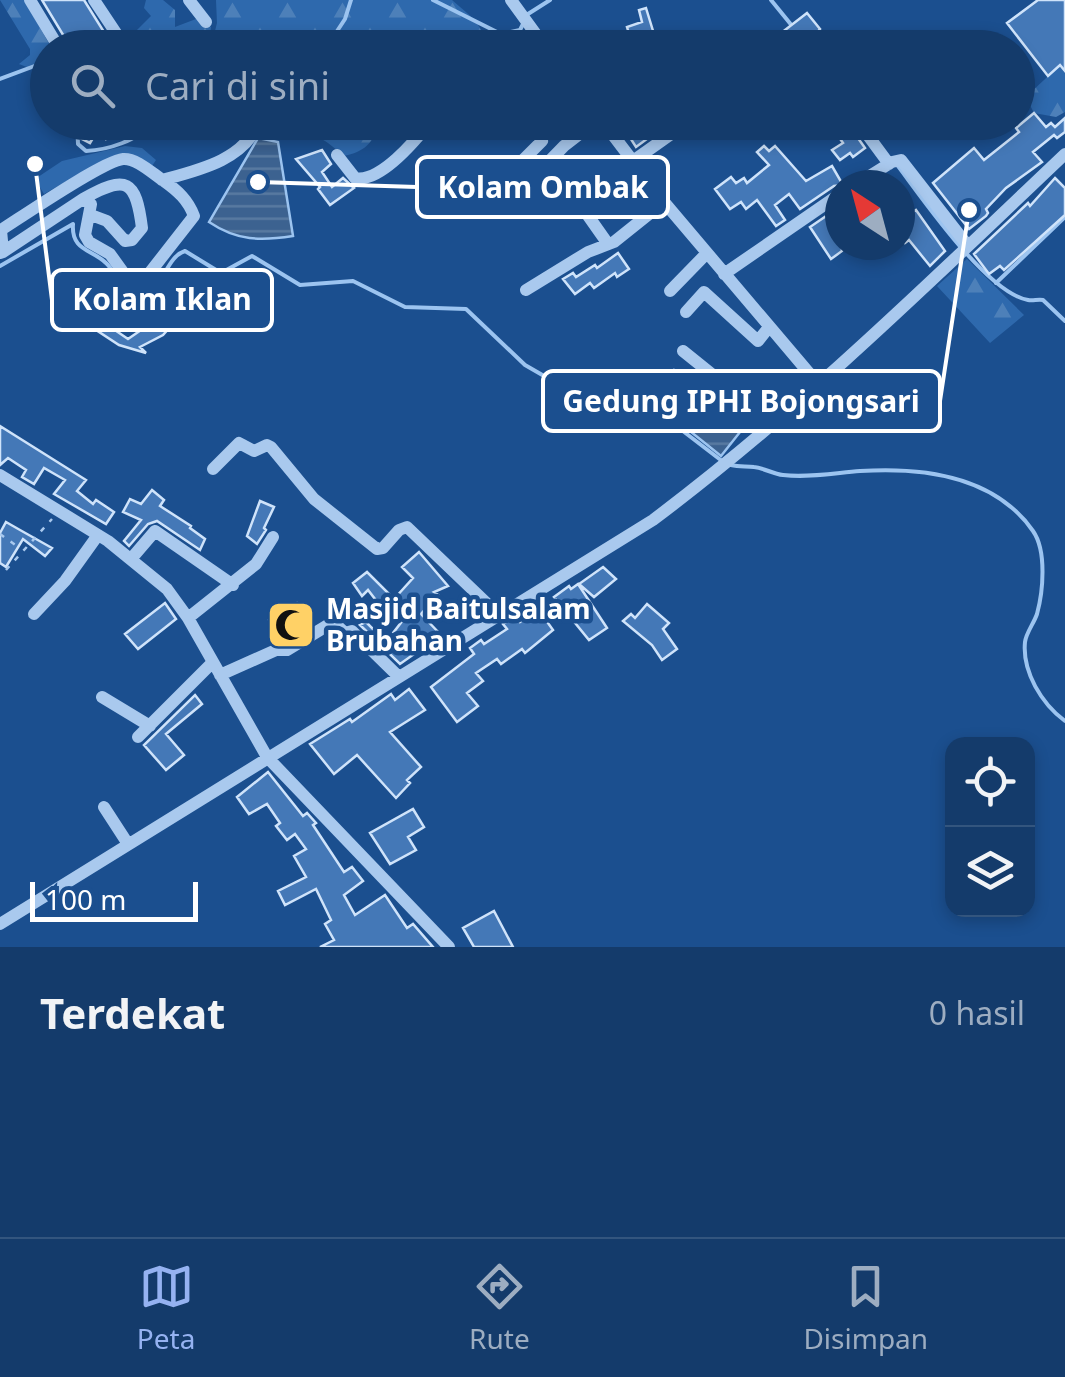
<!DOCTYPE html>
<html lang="id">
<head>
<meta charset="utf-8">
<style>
  :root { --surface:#143b6b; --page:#214673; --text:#f1f3f6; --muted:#9dadc1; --line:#33557e; --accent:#95b2f1 }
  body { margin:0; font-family:"Noto Sans",sans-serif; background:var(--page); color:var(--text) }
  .controls { position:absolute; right:30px; bottom:30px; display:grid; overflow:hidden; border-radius:20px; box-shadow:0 5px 15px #0003 }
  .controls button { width:90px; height:90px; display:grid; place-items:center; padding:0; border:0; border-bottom:2px solid var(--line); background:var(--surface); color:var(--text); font:50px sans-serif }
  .compass { position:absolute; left:825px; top:170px; width:90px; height:90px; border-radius:50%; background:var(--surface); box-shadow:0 5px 15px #0003; rotate:324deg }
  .scale { position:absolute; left:30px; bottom:25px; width:168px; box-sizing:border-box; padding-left:10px; border:5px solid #fff; border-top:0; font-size:28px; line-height:35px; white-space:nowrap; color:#fff; -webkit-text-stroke:8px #1b4f8f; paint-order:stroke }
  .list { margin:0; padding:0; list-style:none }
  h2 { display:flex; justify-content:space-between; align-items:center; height:130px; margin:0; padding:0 40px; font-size:42px }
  h2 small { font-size:32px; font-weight:400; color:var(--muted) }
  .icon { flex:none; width:55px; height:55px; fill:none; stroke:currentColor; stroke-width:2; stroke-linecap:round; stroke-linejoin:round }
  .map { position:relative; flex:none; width:1065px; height:947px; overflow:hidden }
  .search { position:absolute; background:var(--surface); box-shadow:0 5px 15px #0003; left:30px; right:30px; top:30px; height:110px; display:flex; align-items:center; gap:25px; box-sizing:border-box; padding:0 35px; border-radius:55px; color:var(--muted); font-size:38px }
  .sheet { height:290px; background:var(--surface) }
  nav { display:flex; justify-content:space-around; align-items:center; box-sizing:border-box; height:140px; border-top:2px solid var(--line); background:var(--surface); font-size:28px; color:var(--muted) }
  nav a { display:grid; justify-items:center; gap:5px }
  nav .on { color:var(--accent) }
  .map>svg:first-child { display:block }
  .green { fill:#2e69ad }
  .forest { fill:url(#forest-firs) }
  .water { fill:url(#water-rules); stroke:#9cc4f0; stroke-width:2.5 }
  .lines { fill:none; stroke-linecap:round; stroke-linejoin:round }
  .stream { stroke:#9cc4f0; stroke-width:4 }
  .building { fill:#4478b7; stroke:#cfe3fa; stroke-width:2.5 }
  .path { stroke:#a9c9ee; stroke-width:2.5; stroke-dasharray:5 8; stroke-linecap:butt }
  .minor { stroke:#a9c9ee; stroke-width:12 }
  .labels { text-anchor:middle; stroke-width:9; stroke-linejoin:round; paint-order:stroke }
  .poi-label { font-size:28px; font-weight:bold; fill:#fff; stroke:#1b4f8f; text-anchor:start }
  .leader { fill:none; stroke:#fff; stroke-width:4 }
  .callout-dot { fill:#fff; stroke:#1b4f8f; stroke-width:4 }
  .callout { fill:#1b4f8f; stroke:#fff; stroke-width:4 }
  .callout-label { font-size:30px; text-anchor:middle; font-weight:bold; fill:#fff }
</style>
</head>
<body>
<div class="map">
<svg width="1065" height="947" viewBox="0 0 1065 947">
  <defs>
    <pattern id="forest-firs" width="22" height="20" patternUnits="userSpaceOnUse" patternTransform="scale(2.5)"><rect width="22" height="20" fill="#2e69ad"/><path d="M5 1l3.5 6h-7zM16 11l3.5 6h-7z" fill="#4d80b9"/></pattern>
    <pattern id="water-rules" width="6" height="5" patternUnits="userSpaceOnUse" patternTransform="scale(2.5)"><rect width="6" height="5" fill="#3c6290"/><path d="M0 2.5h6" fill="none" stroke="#597aa1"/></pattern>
  </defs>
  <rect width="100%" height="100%" fill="#1b4f8f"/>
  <path class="green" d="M125 146 142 148 156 160 152 166 98 163 44 194 35 179 62 161Z"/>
  <path class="forest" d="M0 0H24L51 47 48 48 47 56 43 59 44 69 40 72 19 64 30 55V49Z
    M146 0H163L175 10V27L196 19 211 27 210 37 183 47H133L134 33 151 16 144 8Z
    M216 0H452C467 14 488 25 482 48L211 47 217 23Z
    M1059 66 1065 73V112L1056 117 1034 113 1028 101 1029 94Z
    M295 123H379C373 143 365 152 343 156 330 143 317 133 298 133Z
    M967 259 1024 315 990 343 937 286Z"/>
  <path class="water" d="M258 138 278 142 293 236C261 241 237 241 209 222Z
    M674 370 744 427 721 456 650 399Z"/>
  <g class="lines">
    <path class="stream" d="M433 0 501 34 520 30 524 22
      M771 0 793 27
      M528 14 550 0
      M240 48H253
      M326 48 345 19 351 0
      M0 79 48 61
      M77 122 78 144 86 151C106 150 140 141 150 122
      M898 166C923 199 987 293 1028 300 1033 301 1038 299 1043 300L1065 321
      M0 266 73 224C71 251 92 249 106 263 118 274 118 294 140 292 166 290 164 258 185 251L221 273 252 256 300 285 353 281 405 307 466 309 525 365 551 380 649 405 722 461
      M996 283 1065 217
      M731 465C739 467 746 466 754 467 764 468 773 474 783 475 808 478 835 473 860 471 923 467 994 475 1033 531 1047 551 1043 592 1037 614 1034 623 1026 633 1025 642 1022 672 1042 704 1065 721"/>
  </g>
  <path class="building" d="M42 0H84L114 48H71Z
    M1038 0H1065V71L1060 65 1048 76 1007 23Z
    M646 8 654 34 657 32 661 42 654 48H649L645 34 632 43 627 27 642 22 639 10Z
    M807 13 820 29 807 44 784 48 776 37Z
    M1034 113 1046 127 1051 123 1055 127 1065 118V132L1057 138 1054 135 1033 152 1042 162 1006 188 986 209 988 213 986 216 969 229 933 183 974 148 984 160 1019 132 1016 128Z
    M86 122H133L106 139 99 128 90 143 78 137Z
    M620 122H670L636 147Z
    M848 124 865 148 853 157 850 153 840 160 832 150 843 143 836 133Z
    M764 146 769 151 775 146 806 181 832 166 843 185 834 186 800 209 789 194 775 205 785 220 776 226 757 200 746 209 741 202 730 209 715 189 731 177 736 183 744 178 747 183 769 165 757 152Z
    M322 150 331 164 322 172 332 187 343 178 354 188 330 205 318 189 320 187 296 159Z
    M1055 178 1065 188V215L1004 270 1000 266 989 274 974 254 1028 203 1030 206Z
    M835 210 840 217 842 251 831 259 810 227Z
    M916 210 945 251 930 266 909 240 905 243 900 235V220Z
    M618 253 629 269 617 277 615 273 594 288 590 283 575 294 563 279 573 273 576 277 595 265 597 268Z
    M170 284 187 308 163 335 140 347 146 353 119 345 87 324 71 303 57 296 61 288 92 303 90 308 96 317 128 339 173 308 160 291Z
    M0 426 86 480 77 491 93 504 96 500 114 512 106 524 54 494 65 480 44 468 34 484 22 477 26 470 8 458 0 465Z
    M152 490 164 500 160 506 191 526 190 528 205 539 200 550 157 521 148 524 129 546 124 541 141 520 123 512 130 499 141 504Z
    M260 501 274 507 264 528 266 530 257 544 247 536Z
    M6 522 20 530 52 548 45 556 23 539 6 567 0 563V533Z
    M419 552 448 586 434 592 438 595 421 614 441 635 400 664 360 625 366 622 386 642 403 620 382 608 368 590 362 596 353 583 367 572 394 599 413 578 402 567Z
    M603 567 616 579 594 597 579 584Z
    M578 584 607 628 589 640 554 597 569 586 571 589Z
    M165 603 176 619 138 649 125 634Z
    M297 603 310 624 281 640 269 620Z
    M647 604 669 623 663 629 677 649 662 660 652 645 623 621 631 614 635 618Z
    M538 609 553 630 525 653 522 649 501 664 497 659 476 673 483 681 467 693 478 706 457 722 431 687 474 654 470 648 481 640 484 644 507 629 503 624 516 616 520 622Z
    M409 689 425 710 390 732 421 767 407 780 410 783 396 798 357 755 334 774 310 744 350 719 352 722 391 694 395 700Z
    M195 695 202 704 166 734 184 755 166 770 144 745Z
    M268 772 303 816 307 813 316 823 313 825 344 872 352 867 363 881 344 895 355 915 385 895 407 928 413 924 433 947H320L334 940 325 924 331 920 316 889 285 905 278 891 306 877 294 856 306 849 295 834 287 840 276 826 280 823 267 804 249 814 237 797Z
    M413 809 424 827 408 837 416 850 390 864 370 833Z
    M494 911 513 947H474L463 928Z"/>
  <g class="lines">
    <path class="path" d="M0 534 21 549
      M6 570 52 519"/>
    <path class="minor" d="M30 0 59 48
      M94 0 126 48
      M189 0 206 22
      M511 0 546 48
      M463 122 480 133 493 122
      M529 122 542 141 522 161 534 175
      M595 122 564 146 531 180 557 209 567 201 577 200 608 244
      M603 122 664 202 820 386
      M858 122 889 164
      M337 155 355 178C380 183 415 141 430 122
      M633 161 688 122
      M162 180C199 170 244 160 259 122
      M855 185 892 162 901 160 968 246
      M83 199C127 174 136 180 142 228L132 240 125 241 107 221 91 215
      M0 253 3 252 83 199 91 204 85 235 89 242 110 254 128 279 144 280 194 216C188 200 178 191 164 181 153 174 137 158 123 159 103 161 23 216 1 230L3 252
      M724 274 840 194
      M526 290 588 252 614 242 664 202
      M670 291 707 253
      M686 312 704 292 758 341 769 327
      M683 351 775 425
      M213 469 239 443 254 451 267 445 271 447 314 499 377 549 383 548 399 530 407 527 498 614
      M0 475 108 541 167 589 188 618 267 757 449 947
      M131 559 155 531 233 585
      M34 614 65 581 98 535
      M188 618 256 564 273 537
      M220 675 276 650H287L333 622 345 633 352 631 398 676
      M102 697 150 726
      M138 737 213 662
      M104 807 128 844
      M0 924 653 520C802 408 930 282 1065 154"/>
  </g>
  <defs>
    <g id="mosque-square" transform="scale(2.5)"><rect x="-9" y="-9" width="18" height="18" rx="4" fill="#ffd166" stroke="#1b4f8f"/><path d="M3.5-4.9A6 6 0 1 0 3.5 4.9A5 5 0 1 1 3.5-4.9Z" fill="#111"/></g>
  </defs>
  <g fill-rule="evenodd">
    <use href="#mosque-square" x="291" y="625"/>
  </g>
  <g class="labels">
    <g class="poi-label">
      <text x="326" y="619">Masjid Baitulsalam<tspan x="326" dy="32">Brubahan</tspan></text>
    </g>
  </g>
  <path class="leader" d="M258 182L417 187M35 164L52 300M969 210L940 401"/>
  <g class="callout-dot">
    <circle cx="258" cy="182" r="10"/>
    <circle cx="35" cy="164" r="10"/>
    <circle cx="969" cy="210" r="10"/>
  </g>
  <g class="callout">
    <rect x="417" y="157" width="251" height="60" rx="10"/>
    <rect x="52" y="270" width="220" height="60" rx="10"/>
    <rect x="543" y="371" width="397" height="60" rx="10"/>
  </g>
  <g class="callout-label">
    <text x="543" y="198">Kolam Ombak</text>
    <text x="162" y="310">Kolam Iklan</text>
    <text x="741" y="412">Gedung IPHI Bojongsari</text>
  </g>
</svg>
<div class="controls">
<button><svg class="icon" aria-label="locate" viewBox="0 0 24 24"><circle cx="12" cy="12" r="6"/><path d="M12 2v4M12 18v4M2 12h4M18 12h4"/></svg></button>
<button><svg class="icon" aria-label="layers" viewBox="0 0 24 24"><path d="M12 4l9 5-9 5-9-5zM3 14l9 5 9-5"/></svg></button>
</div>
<svg class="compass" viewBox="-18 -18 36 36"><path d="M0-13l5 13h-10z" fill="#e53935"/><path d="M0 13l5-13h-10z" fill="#9dadc1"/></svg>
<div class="scale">100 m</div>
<div class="search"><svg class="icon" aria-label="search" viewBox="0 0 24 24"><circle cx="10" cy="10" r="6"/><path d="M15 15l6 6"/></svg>Cari di sini</div>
</div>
<section class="sheet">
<h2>Terdekat<small>0 hasil</small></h2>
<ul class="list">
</ul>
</section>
<nav>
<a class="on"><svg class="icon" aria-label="map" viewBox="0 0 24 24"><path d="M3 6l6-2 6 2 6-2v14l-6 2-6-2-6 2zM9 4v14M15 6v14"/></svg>Peta</a>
<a><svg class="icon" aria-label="directions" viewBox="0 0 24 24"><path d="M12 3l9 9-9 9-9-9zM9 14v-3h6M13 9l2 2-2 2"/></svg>Rute</a>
<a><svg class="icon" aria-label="saved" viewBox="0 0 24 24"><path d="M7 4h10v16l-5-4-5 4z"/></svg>Disimpan</a>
</nav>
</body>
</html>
